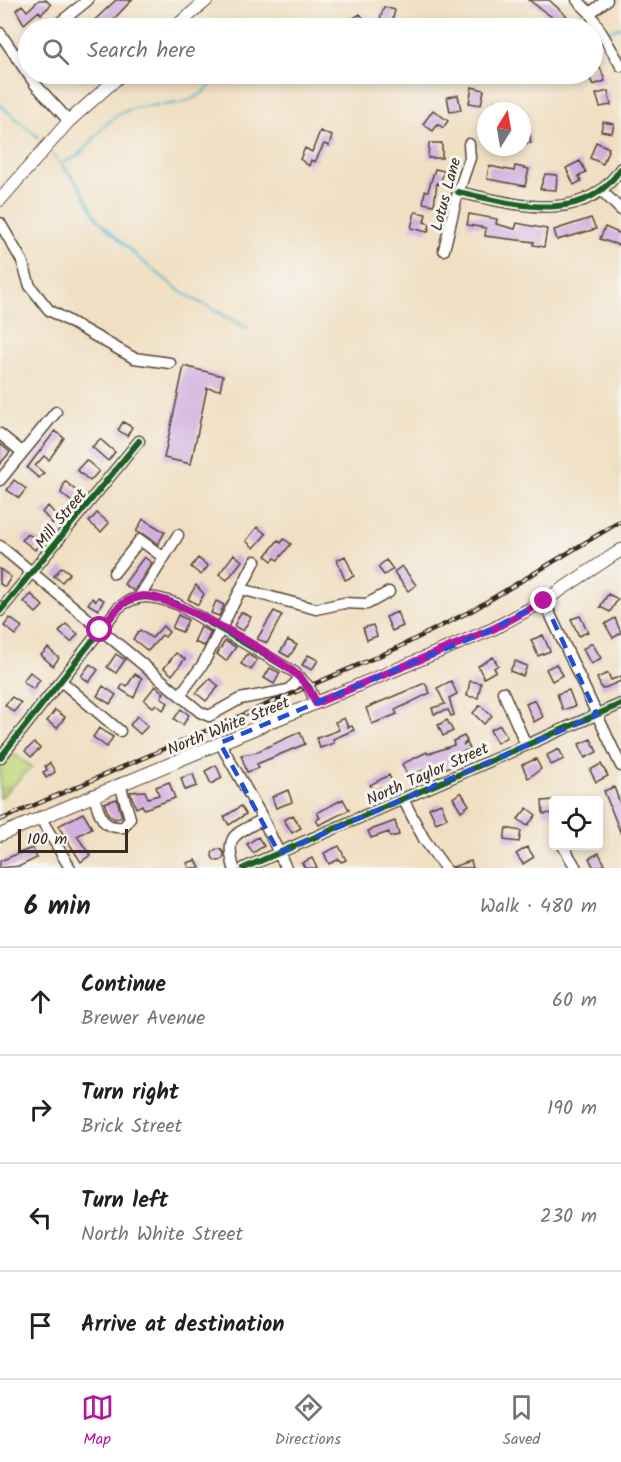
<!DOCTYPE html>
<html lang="en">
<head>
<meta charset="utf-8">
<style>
  :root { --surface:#fff; --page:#f6f6f6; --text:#202124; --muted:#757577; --line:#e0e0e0; --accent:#b5179e }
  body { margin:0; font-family:Kalam,sans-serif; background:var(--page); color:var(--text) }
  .controls { position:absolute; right:18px; bottom:18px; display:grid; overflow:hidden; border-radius:6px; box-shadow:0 3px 9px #0003 }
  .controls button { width:54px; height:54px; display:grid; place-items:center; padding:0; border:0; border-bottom:2px solid var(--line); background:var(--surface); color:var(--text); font:30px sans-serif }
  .compass { position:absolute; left:477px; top:102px; width:54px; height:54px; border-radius:50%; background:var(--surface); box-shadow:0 3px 9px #0003; rotate:11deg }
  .scale { position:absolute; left:18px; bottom:15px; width:110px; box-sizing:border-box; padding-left:6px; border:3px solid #3b2a1e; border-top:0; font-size:16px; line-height:21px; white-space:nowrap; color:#3b2a1e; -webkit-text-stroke:4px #f6f6f2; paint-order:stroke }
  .stop { position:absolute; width:18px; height:18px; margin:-14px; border:4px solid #b5179e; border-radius:50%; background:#fff }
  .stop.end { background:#b5179e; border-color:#fff; box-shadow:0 2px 6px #0008 }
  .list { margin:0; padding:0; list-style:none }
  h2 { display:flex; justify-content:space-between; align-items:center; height:78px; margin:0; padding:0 24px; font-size:26px }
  h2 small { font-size:20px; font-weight:400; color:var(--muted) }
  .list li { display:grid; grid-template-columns:39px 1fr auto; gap:18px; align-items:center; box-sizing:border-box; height:108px; padding:0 24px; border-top:2px solid var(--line) }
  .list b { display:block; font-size:22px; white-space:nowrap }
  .list p { margin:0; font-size:20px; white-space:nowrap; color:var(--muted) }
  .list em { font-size:20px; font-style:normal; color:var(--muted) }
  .icon { flex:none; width:33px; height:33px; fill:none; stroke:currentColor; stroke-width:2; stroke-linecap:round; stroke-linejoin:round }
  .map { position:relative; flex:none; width:621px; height:868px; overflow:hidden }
  .search { position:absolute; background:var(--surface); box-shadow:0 3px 9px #0003; left:18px; right:18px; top:18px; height:66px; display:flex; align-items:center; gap:15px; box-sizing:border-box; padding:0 21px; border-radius:33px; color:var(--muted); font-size:22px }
  .sheet { height:510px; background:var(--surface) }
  nav { display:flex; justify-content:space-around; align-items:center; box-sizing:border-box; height:84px; border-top:2px solid var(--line); background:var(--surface); font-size:16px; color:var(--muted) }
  nav a { display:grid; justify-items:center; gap:3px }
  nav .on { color:var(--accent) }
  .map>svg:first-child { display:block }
  .grass { fill:url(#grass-tufts); stroke:#7c804c; stroke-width:1.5 }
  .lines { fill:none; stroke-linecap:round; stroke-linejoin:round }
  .stream { stroke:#4fb5cd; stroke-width:2 }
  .building { fill:#d1afdd }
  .minor-casing { stroke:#564537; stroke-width:13 }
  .major-casing { stroke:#564537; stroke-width:14 }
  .minor { stroke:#fff; stroke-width:10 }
  .major { stroke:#fff; stroke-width:12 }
  .rail-casing { stroke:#3b2a1e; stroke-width:4.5 }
  .rail { stroke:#f6f6f2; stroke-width:2; stroke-dasharray:7; stroke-linecap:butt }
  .cycleway-casing { stroke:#f6f6f2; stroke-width:10 }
  .cycleway { stroke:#1b5e20; stroke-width:6 }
  .route { stroke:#b5179e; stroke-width:8 }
  .marked { fill:none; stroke:#1d4ed8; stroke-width:4.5; stroke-dasharray:12 8; stroke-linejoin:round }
  .labels { text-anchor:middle; stroke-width:6; stroke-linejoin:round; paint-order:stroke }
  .street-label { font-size:16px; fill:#3b2a1e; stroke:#f6f6f2 }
</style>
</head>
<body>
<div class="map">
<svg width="621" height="868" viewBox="0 0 621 868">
  <defs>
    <pattern id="grass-tufts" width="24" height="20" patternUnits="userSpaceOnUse" patternTransform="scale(1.5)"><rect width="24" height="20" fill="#bdd579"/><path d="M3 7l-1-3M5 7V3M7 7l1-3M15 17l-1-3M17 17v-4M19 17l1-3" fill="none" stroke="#a3b768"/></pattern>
  </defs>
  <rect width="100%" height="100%" fill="#f6f6f2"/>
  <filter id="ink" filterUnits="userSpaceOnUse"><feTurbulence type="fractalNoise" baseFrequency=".0167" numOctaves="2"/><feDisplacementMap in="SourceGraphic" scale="12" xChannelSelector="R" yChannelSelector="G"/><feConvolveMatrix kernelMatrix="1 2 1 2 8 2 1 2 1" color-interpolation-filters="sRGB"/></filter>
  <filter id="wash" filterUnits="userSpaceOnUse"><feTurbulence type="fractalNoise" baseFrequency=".008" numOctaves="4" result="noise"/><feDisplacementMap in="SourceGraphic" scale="24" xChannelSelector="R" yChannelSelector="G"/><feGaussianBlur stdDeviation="1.35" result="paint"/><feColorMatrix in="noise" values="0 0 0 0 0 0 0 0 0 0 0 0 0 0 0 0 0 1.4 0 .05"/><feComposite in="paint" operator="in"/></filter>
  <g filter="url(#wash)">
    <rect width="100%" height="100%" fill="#f0dfc2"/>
    <path class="grass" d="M10 751 32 767 0 798V761Z"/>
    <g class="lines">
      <path class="stream" d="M607 32 621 27
        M592 39 599 36
        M0 105 38 137
        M53 155 78 184 98 220 140 259 181 292 249 329
        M64 162C89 155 96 128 118 115 143 100 174 110 198 96 207 91 214 80 221 74"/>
    </g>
    <g id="blocks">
      <path class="building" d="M39 0H46L51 5 41 14 39 11 24 24 16 10 22 5 27 11Z
        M116 0H132L109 24 113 28H86Z
        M529 0H549L568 17 561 24Z
        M384 7 395 10 391 26 379 22Z
        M360 14 365 20 353 28H338Z
        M600 67 605 81 593 85 588 74H592V70Z
        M472 87 484 90 481 105 469 103Z
        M608 91 611 105 600 107 596 94Z
        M458 95 461 110 450 112 447 97Z
        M495 101 507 111H486Z
        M433 110 448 121 443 128 438 124 433 131 423 124Z
        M603 122 614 124 612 133 601 131Z
        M320 131 332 136 329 146 324 144 315 162 311 160 309 166 300 159 305 148 312 152Z
        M529 132 531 143 522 144V133Z
        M596 142 609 148 603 164 590 158Z
        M429 143H442V158H428Z
        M580 161 586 172 579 176 581 181 574 185 566 168Z
        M489 166 514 171 515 166 529 169 525 186 487 179Z
        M435 169 444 171 440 184 437 183 434 205 423 203 425 191H428Z
        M545 174 557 175 556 190 540 189Z
        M415 212 426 214 424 222 430 224 428 232 411 228Z
        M469 214 497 219 496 224 515 229 517 223 547 229 544 247 533 245 534 242 485 236 486 228 467 225Z
        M591 218 596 229 557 240 554 230Z
        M605 227 621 234V246L600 239Z
        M184 366 223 376 220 390 207 388 191 464 164 458Z
        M123 422 132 427 127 436 118 430Z
        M55 431 64 438 49 460 44 456 35 466 44 473 39 478 27 468Z
        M100 439 115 452 108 461 92 447Z
        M0 444 10 452 0 464Z
        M86 460 99 471 90 481 77 470Z
        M14 480 26 489 19 498 7 490Z
        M65 481 80 494 73 503 61 493Z
        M48 506 59 518 53 524 42 512Z
        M97 513 109 523 101 532 89 522Z
        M143 519 165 532 158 544 144 534 136 532Z
        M257 527 266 534 254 548 246 541Z
        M27 534 41 541 35 550 22 540Z
        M284 539 291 544 278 560 275 558 272 561 266 556 278 540 281 543Z
        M234 554 242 561 227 580 219 574Z
        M345 556 354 576 345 580 337 560Z
        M144 557 152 563 134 591 124 584Z
        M198 558 208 566 201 575 191 567Z
        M386 560 393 569 384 575 378 567Z
        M402 566 416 585 408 591 394 572Z
        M62 567 70 573 62 582 54 576Z
        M0 569 11 577 5 587 0 584Z
        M196 585 204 594 198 605 188 599Z
        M31 594 43 606 36 613 24 602Z
        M608 594 618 599 610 612 600 607Z
        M98 597 104 600 98 610 88 604 92 598 96 601Z
        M216 601 224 605 219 616 211 613Z
        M274 611 282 615 267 643 257 639Z
        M241 612 251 617 243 631 234 626Z
        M397 612 403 626 392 631 386 617Z
        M178 615 188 620 182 632 172 628Z
        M580 616 588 632 579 636 571 619Z
        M10 618 22 627 16 635 4 626Z
        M615 618 621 633 613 638 605 624Z
        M66 624 78 634 71 642 59 632Z
        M373 625 377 636 367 640 363 628Z
        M163 626 169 632 165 637 162 635 148 651 133 639 140 630 152 638Z
        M201 627 211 632 204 646 194 642Z
        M543 635 550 651 538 656 531 640Z
        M288 640 297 645 289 657 280 652Z
        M225 641 236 647 226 661 217 654Z
        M592 643 601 658 591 664 583 649Z
        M48 648 59 658 53 666 41 655Z
        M176 653 185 659 172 675 164 668Z
        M116 654 125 660 116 673 107 667Z
        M247 654 257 660 251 670 241 664Z
        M308 655 318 660 312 670 302 665Z
        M493 657 498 665 494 668 496 671 484 678 478 666Z
        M515 661 527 666 523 676 510 671Z
        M90 664 98 670 89 682 81 676Z
        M556 664 563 675 552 681 546 669Z
        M270 668 280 673 274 684 264 678Z
        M30 672 40 680 33 689 23 681Z
        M608 673 611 680 621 676V681L602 689 597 678Z
        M135 674 142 678 134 698 120 689 123 684 127 686Z
        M210 679 219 686 206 701 196 693Z
        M451 681 457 694 449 698 454 715 451 716 448 710 434 714 432 708 445 704 437 688Z
        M470 681 481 683 478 698 467 696Z
        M425 683 430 693 395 710 397 714 372 724 366 708Z
        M103 686 116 695 110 704 97 696Z
        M155 686 164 693 161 697 168 703 163 710 156 704 153 707 144 700Z
        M569 690 575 706 563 710 557 694Z
        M12 697 21 703 14 712 5 705Z
        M535 700 543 717 534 722 526 704Z
        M480 705 492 716 484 724 473 713Z
        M181 709 189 715 183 725 174 719Z
        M55 710 65 717 57 728 47 721Z
        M137 716 148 726 140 734 130 725Z
        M344 718 348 727 352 726 354 730 333 739 334 743 320 748 317 738 339 730 335 722Z
        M447 720 453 731 443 736 438 725Z
        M500 725 507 737 497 743 490 730Z
        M99 728 113 737 107 747 93 737Z
        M300 732 305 744 257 764 259 768 247 772 241 755 254 753Z
        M464 736 467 741 463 745 467 743 470 749 449 757 452 766 442 769 440 764 408 776 402 764 427 752 428 754 454 745 453 741Z
        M591 739 597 752 585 758 579 744Z
        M34 743 40 748 31 757 25 751Z
        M559 749 564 759 551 765 547 755Z
        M536 759 541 769 528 778 522 765Z
        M50 763 55 772 46 778 43 772 47 770 45 766Z
        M601 764 608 776 596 782 590 770Z
        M216 765 222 778 211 784 205 771Z
        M193 774 197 786 185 790 181 778Z
        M389 775 394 786 383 791 381 787 374 791 370 785Z
        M169 782 175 798 144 809 142 805 136 808 130 792 145 791 148 798 159 795 156 787Z
        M614 787 621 806V834L604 791Z
        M288 790 292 802 276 808 272 797Z
        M461 792 469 805 461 811 453 798Z
        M117 799 122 817 115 819 109 815 104 803Z
        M343 799 349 810 319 825 316 820 320 818 317 813Z
        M554 800V813L543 814 542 801Z
        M441 803 447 818 436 823 429 808Z
        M241 806 246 814 229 825 224 817Z
        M527 808 536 815 527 826 518 819Z
        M83 813 92 828 77 836 90 855 81 862 58 826Z
        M293 815 301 828 292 833 284 820Z
        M395 821 399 835 390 837 389 832 371 838 368 831Z
        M506 828 521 831 519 842 504 840Z
        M258 837 264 846 253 853 247 844Z
        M339 846 346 860 341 862 339 859 329 864 324 853Z
        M527 847 534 857 523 864 516 854Z
        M32 848 37 858 20 866 0 868V861Z
        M212 855a6 6 0 1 1 12 0a6 6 0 1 1-12 0Z
        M599 853 605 865 594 868 589 858Z
        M312 858 317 868H305L302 863Z
        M196 860 200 868H189L187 863Z
        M471 861 473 868H452V867Z"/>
    </g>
  </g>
  <g filter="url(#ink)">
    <use href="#blocks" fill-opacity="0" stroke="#564537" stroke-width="1.5"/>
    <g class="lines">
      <g class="minor-casing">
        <path id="minor" d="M577 0 590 13 621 66
          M590 13 607 0
          M53 28 88 0
          M0 33 35 84 69 121
          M16 57 28 48
          M602 191 621 210
          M458 192C514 204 584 227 621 168
          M0 223 22 261 30 286 49 310 134 358 170 363
          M444 250 457 196 470 158 469 144
          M0 434 22 452
          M0 480 56 412
          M0 546 200 712 209 716 240 699 288 690 301 678
          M114 573 140 540 163 557
          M241 589 316 609 344 603 367 604 389 592
          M140 596 178 535
          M544 601 621 766
          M0 611 139 441
          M61 681 120 731
          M503 692 526 745
          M180 695 203 664 255 561
          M220 743 261 815 286 868
          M0 758 118 608C138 592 154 596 177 604L294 672 309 687 316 703
          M93 795C101 815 100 829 124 827L130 818 120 784
          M403 799 424 839 445 868
          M40 817 70 868
          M563 846 576 868
          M234 868C224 833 236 835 263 819
          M244 868 621 704"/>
      </g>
      <g class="major-casing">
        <path id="major" d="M174 28 207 0
          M0 200 69 121 122 74
          M0 835 493 629 544 601 621 550"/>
      </g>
      <use href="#minor" class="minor"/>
      <use href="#major" class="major"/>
      <g class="rail-casing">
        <path id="rail" d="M0 820 395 649 473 610 621 521"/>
      </g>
      <use href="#rail" class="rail"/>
      <g class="cycleway-casing">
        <path id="cycleway" d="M458 192C514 204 584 227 621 168
          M0 611 139 441
          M0 758 118 608C138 592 154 596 177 604L294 672 309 687 316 703
          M244 868 621 704"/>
      </g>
      <use href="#cycleway" class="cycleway"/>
    </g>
  </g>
  <g class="lines" filter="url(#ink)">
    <path class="route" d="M100 630C112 615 122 598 142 596 169 593 278 656 299 677 307 685 312 693 316 703L493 629 544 601"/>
  </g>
  <path class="marked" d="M544 601 597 715 279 853 220 743 493 629Z"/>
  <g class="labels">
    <g class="street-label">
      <text transform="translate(445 194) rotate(-75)" y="6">Lotus Lane</text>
      <text transform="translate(60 518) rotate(-51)" y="6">Mill Street</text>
      <text transform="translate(228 725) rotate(-22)" y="6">North White Street</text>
      <text transform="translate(427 773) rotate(-24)" y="6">North Taylor Street</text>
    </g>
  </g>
</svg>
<div class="controls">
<button><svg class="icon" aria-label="locate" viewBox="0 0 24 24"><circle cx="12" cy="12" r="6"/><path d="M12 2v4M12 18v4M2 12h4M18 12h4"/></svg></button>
</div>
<svg class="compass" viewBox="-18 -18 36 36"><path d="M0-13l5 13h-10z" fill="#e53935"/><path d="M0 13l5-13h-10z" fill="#757577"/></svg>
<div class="scale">100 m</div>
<div class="stop" style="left:100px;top:630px"></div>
<div class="stop end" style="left:544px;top:601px"></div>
<div class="search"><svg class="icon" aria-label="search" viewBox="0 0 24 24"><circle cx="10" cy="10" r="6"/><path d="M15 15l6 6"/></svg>Search here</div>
</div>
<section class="sheet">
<h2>6 min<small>Walk · 480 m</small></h2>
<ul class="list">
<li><svg class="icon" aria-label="ahead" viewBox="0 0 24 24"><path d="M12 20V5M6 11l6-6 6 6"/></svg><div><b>Continue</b><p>Brewer Avenue</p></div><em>60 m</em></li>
<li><svg class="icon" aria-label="right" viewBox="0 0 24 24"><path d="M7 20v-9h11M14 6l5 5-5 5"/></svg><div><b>Turn right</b><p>Brick Street</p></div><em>190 m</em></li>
<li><svg class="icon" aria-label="left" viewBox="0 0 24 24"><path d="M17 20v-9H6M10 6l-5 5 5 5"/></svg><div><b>Turn left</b><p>North White Street</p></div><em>230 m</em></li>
<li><svg class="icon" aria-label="arrive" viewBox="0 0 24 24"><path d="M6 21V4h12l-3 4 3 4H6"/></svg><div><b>Arrive at destination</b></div></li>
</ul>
</section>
<nav>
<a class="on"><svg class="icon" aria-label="map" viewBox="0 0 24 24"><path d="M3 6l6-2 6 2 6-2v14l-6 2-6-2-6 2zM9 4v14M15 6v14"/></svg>Map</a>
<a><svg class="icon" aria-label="directions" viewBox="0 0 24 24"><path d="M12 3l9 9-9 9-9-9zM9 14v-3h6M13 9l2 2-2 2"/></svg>Directions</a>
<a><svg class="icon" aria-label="saved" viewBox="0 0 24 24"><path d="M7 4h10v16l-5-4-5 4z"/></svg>Saved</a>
</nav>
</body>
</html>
